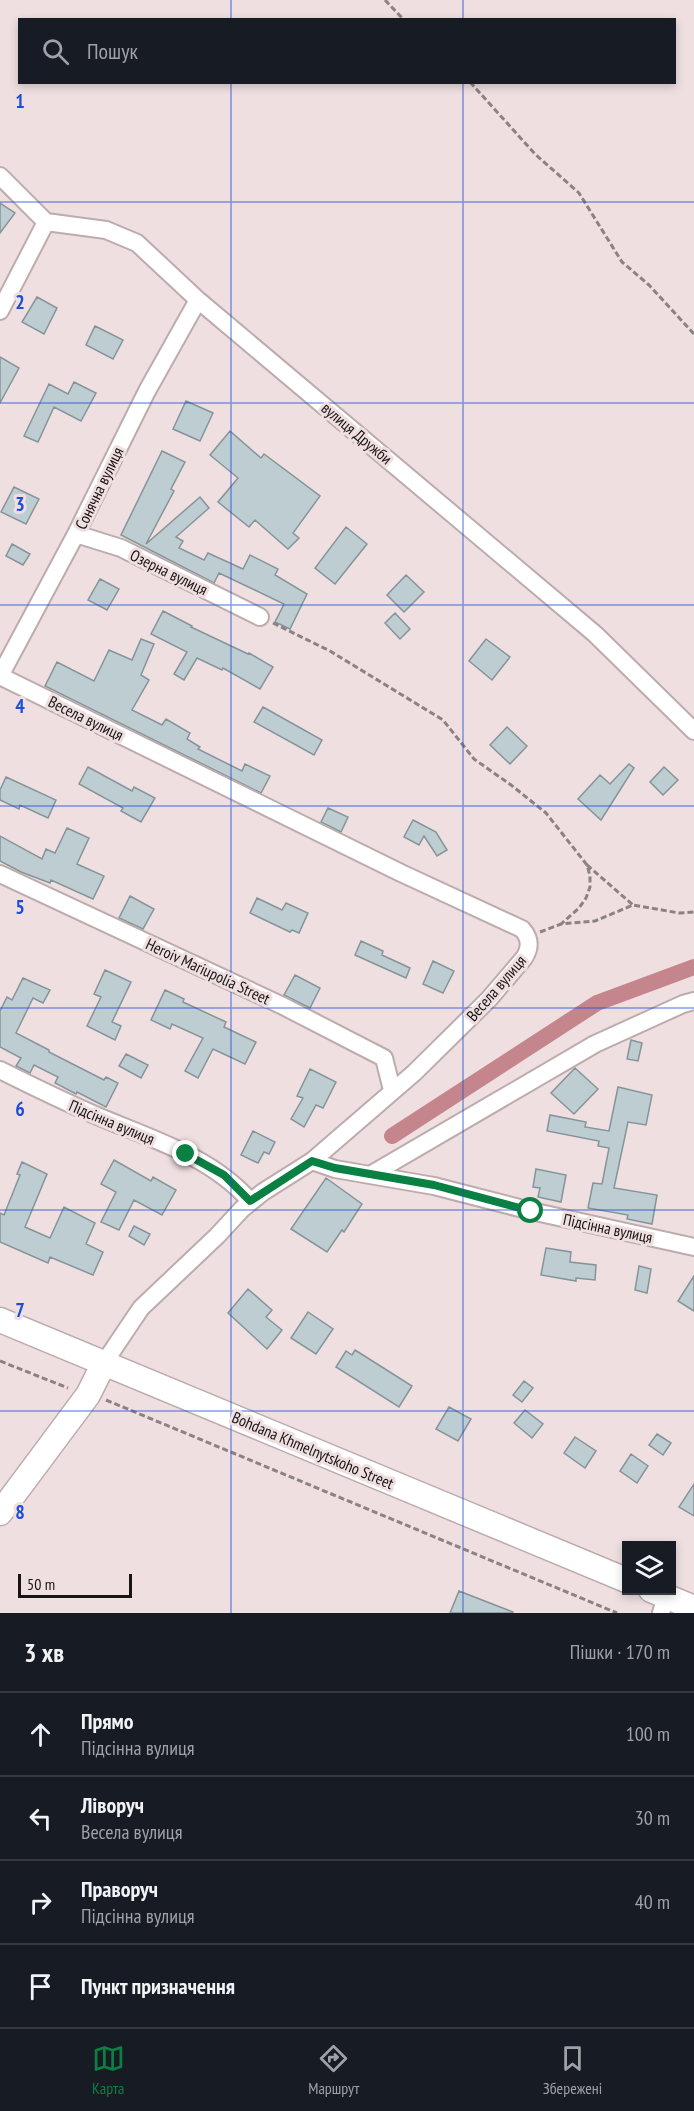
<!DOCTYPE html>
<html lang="uk">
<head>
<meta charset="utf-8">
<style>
  :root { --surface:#171b24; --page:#20242c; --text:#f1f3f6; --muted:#9ea1a6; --line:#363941; --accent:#0b8043 }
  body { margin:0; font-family:"PT Sans Narrow",sans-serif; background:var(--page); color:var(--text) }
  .controls { position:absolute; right:18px; bottom:18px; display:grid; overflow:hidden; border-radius:0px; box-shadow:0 3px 9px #0003 }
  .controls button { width:54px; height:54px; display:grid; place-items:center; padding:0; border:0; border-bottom:2px solid var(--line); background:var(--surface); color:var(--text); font:30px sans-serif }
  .scale { position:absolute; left:18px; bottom:15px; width:114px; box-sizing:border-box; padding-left:6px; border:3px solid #191414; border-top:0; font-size:16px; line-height:21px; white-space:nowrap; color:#191414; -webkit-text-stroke:4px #efdfe0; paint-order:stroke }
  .stop { position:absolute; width:18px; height:18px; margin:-14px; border:4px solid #0b8043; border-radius:50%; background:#fff }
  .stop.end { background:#0b8043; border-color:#fff; box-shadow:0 2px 6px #0008 }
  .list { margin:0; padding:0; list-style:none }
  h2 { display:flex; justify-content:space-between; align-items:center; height:78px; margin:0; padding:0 24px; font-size:26px }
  h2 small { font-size:20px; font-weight:400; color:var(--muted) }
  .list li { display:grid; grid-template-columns:39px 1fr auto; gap:18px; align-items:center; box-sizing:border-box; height:84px; padding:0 24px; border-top:2px solid var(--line) }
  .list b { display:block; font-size:22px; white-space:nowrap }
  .list p { margin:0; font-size:20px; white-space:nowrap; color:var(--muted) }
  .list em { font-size:20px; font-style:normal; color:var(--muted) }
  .icon { flex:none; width:33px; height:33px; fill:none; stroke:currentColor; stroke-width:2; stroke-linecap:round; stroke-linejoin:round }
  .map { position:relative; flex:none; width:694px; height:1613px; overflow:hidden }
  .search { position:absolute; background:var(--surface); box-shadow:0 3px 9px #0003; left:18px; right:18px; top:18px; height:66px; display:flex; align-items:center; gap:15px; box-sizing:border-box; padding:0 21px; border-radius:0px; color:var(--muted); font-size:22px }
  .sheet { height:414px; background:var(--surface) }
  nav { display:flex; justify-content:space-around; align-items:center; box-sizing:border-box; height:84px; border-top:2px solid var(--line); background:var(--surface); font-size:16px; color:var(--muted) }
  nav a { display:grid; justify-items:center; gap:3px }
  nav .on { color:var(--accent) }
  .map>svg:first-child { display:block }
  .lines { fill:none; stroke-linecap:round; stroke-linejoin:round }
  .canal { stroke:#c4868c; stroke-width:16 }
  .building { fill:#bdcdd1; stroke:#859498; stroke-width:1.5 }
  .street-casing { stroke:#bcacad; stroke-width:20 }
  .secondary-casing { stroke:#bcacad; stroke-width:27 }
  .path { stroke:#8d8283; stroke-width:3; stroke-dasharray:6 3; stroke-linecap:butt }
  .street { stroke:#fff; stroke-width:16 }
  .secondary { stroke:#fff; stroke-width:24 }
  .route { stroke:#0b8043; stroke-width:8 }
  .grid { fill:none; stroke:#1d4ed8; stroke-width:1.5; stroke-opacity:0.55 }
  .labels { text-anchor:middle; stroke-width:6; stroke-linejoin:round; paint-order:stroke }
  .street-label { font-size:16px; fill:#191414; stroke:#efdfe0 }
  .grid-label { font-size:20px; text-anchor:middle; font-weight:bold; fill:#1d4ed8; stroke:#efdfe0; stroke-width:6; stroke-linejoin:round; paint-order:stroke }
</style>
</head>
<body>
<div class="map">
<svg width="694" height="1613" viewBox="0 0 694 1613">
  <rect width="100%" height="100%" fill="#efdfe0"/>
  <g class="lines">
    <path class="canal" d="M392 1136 597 1003 694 967"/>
  </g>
  <path class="building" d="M0 203 15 213 0 233Z
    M37 297 57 308 44 334 22 322Z
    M95 326 123 340 113 359 86 345Z
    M0 357 19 368 0 403Z
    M74 382 96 393 81 421 54 407 38 442 24 436 49 384 68 394Z
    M186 401 213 413 200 441 173 429Z
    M230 431 261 458 264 454 320 496 293 533 299 538 288 549 255 520 249 527 218 502 238 478 210 455Z
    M162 451 185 462 171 489 174 491 146 544 200 497 209 508 176 537 183 541 179 548 204 560 208 553 243 569 250 555 278 569 275 575 307 594 290 629 275 622 284 604 219 573 214 583 121 535Z
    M14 487 39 499 26 524 1 512Z
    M346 527 367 544 335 584 315 568Z
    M12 544 30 554 23 565 6 556Z
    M406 575 424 592 404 612 387 595Z
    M100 579 119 589 107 610 88 600Z
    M163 611 192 626 191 627 248 654 249 653 273 667 260 689 223 668 222 670 197 658 184 680 174 674 187 652 151 634Z
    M395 613 410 629 400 639 385 623Z
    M141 639 154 644 141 675 149 680 132 710 162 725 166 719 190 733 187 739 200 747 198 749 242 771 245 764 270 776 261 793 45 686 57 662 94 681 109 650 132 660Z
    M486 639 510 657 492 680 469 661Z
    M263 707 322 740 314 755 254 722Z
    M507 727 527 746 510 764 490 745Z
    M629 764 634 768 601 820 578 799 600 775 610 784Z
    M88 767 132 791 134 787 155 798 141 822 121 811 123 808 79 784Z
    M664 767 678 780 663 795 650 782Z
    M6 777 56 800 48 818 20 805 19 809 0 800V790Z
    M328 808 348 817 341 832 321 822Z
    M413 820 436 832 447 850 437 856 424 836 419 845 404 837Z
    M67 828 89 838 77 864 104 876 93 899 51 880 50 883 21 872 0 861V836L42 859 46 849 55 853Z
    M130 896 154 909 143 929 119 918Z
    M257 898 282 910 286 903 308 913 299 933 292 930 290 932 250 913Z
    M361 941 383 951 382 955 410 968 406 978 355 955Z
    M433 961 454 971 443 993 423 984Z
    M105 970 131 982 112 1022 121 1026 115 1040 87 1026 101 997 94 994Z
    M295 975 320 988 310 1008 284 995Z
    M23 978 50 990 43 1003 33 998 16 1033 49 1050V1052L104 1080 106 1077 118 1083 106 1107 77 1092 76 1094 55 1083 58 1077 34 1065 30 1073 16 1066 21 1058 0 1047V1011L7 997 12 1000Z
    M165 990 184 999 183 1002 226 1022 224 1027 256 1042 245 1064 213 1049 198 1078 185 1071 203 1038 172 1024 170 1029 151 1020Z
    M631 1040 642 1043 638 1061 627 1059Z
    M126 1054 148 1065 141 1078 119 1066Z
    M575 1068 598 1089 574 1114 551 1093Z
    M310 1069 336 1082 323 1108 316 1105 304 1127 291 1119 303 1098 297 1096Z
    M618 1087 652 1095 646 1125 628 1122 614 1188 657 1195 652 1224 627 1219 628 1215 588 1208 593 1183 602 1184 609 1148 598 1146 599 1141 547 1131 550 1115 586 1122 585 1127 609 1131Z
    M253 1131 275 1142 269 1154 264 1152 258 1163 241 1155Z
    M114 1160 151 1181 153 1177 176 1190 162 1215 134 1200 119 1230 101 1222 116 1192 101 1184Z
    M22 1162 47 1174 25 1227 50 1238 64 1207 95 1223 86 1244 103 1252 93 1275 50 1257 48 1263 0 1242V1213L4 1215 20 1175 17 1174Z
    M536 1169 566 1175 561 1202 538 1197 540 1188 533 1187Z
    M326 1178 362 1204 344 1232 342 1230 327 1252 291 1229Z
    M134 1226 150 1234 144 1245 129 1236Z
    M546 1248 571 1252 570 1262 596 1265 595 1280 576 1278V1281L541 1275Z
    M639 1266 651 1269 647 1293 635 1290Z
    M694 1276V1311L678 1301Z
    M248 1289 272 1310 266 1317 282 1330 267 1349 228 1313Z
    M308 1312 333 1329 316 1354 291 1338Z
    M355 1350 412 1386 399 1407 336 1367 346 1351 352 1355Z
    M524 1381 533 1388 522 1402 513 1395Z
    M449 1407 471 1419 458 1441 436 1429Z
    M525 1410 543 1424 532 1438 514 1423Z
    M657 1434 671 1443 663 1455 649 1445Z
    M575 1437 596 1451 585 1468 564 1453Z
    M631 1454 648 1466 637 1483 620 1471Z
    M694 1484V1516L679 1507Z
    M459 1591 513 1612V1613H450Z"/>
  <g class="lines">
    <g class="street-casing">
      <path id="street" d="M0 176 46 222 106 230 137 243 198 300 595 634 694 731
        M0 311 46 222
        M76 534 121 548 260 617
        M0 676 401 873 522 929C530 938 531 947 524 958L489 999 414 1073 312 1161 263 1192 242 1209 217 1236 141 1308 104 1363
        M0 676 76 534 147 391 198 300
        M0 874 283 1006 384 1058 392 1090
        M0 1070C32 1086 63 1101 95 1115 149 1138 211 1156 250 1201
        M312 1161 335 1169 434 1186 531 1211 694 1247
        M372 1174 595 1044 683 1004 694 1001
        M661 1613 666 1597"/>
    </g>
    <g class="secondary-casing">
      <path id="secondary" d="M0 1320 626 1580
        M0 1513 88 1395 104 1363
        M651 1590 694 1608"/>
    </g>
    <path class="path" d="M385 0 404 20
      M470 82 535 154 579 193 622 262 649 285 694 334
      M273 623 330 651 443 720 474 759 511 785 546 813 587 865 590 876V887L586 898 579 908 561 924
      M587 865 633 905
      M540 932 561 924 595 921 633 905 679 913 694 912
      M0 1361 68 1388
      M106 1400 617 1613"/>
    <use href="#street" class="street"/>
    <use href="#secondary" class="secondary"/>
  </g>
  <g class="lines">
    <path class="route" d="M186 1154 224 1175 250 1201 312 1161 335 1168 434 1185 531 1211"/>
  </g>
  <path class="grid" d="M231 0V20M463 0V20M231 82V1613M463 82V1613M0 202H694M0 403H694M0 605H694M0 806H694M0 1008H694M0 1210H694M0 1411H694"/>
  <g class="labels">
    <g class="street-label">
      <text transform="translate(357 433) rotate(40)" y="6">вулиця Дружби</text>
      <text transform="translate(99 488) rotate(-64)" y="6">Сонячна вулиця</text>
      <text transform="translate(169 572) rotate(26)" y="6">Озерна вулиця</text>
      <text transform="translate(86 718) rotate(26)" y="6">Весела вулиця</text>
      <text transform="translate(208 971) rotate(25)" y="6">Heroiv Mariupolia Street</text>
      <text transform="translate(496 988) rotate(-49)" y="6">Весела вулиця</text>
      <text transform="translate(112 1122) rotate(23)" y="6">Підсінна вулиця</text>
      <text transform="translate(608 1228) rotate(12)" y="6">Підсінна вулиця</text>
      <text transform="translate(313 1450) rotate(23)" y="6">Bohdana Khmelnytskoho Street</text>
    </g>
  </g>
  <g class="grid-label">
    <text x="20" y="108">1</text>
    <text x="20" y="309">2</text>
    <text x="20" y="511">3</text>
    <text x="20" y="713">4</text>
    <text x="20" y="914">5</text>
    <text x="20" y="1116">6</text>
    <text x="20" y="1317">7</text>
    <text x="20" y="1519">8</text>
  </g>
</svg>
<div class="controls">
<button><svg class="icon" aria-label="layers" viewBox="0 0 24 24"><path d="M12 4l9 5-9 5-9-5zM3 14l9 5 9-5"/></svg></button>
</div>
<div class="scale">50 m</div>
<div class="stop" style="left:531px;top:1211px"></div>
<div class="stop end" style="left:186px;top:1154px"></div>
<div class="search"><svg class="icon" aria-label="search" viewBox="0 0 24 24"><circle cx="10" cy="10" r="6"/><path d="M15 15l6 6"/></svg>Пошук</div>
</div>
<section class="sheet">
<h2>3 хв<small>Пішки · 170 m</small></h2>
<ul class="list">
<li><svg class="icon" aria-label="ahead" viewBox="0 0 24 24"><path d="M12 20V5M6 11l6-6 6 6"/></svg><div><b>Прямо</b><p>Підсінна вулиця</p></div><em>100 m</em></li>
<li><svg class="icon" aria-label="left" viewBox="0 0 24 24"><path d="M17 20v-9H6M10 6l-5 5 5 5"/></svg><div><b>Ліворуч</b><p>Весела вулиця</p></div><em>30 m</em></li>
<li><svg class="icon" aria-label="right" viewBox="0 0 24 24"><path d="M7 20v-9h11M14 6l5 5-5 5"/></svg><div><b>Праворуч</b><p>Підсінна вулиця</p></div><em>40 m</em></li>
<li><svg class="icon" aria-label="arrive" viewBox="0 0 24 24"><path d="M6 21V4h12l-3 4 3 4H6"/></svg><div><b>Пункт призначення</b></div></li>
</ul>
</section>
<nav>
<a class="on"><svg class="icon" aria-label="map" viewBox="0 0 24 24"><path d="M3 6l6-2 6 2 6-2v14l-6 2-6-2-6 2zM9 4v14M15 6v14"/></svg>Карта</a>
<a><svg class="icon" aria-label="directions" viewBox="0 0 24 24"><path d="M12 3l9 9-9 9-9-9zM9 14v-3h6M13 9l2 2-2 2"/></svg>Маршрут</a>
<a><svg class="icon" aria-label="saved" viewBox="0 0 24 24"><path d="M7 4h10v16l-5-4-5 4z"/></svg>Збережені</a>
</nav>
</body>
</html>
